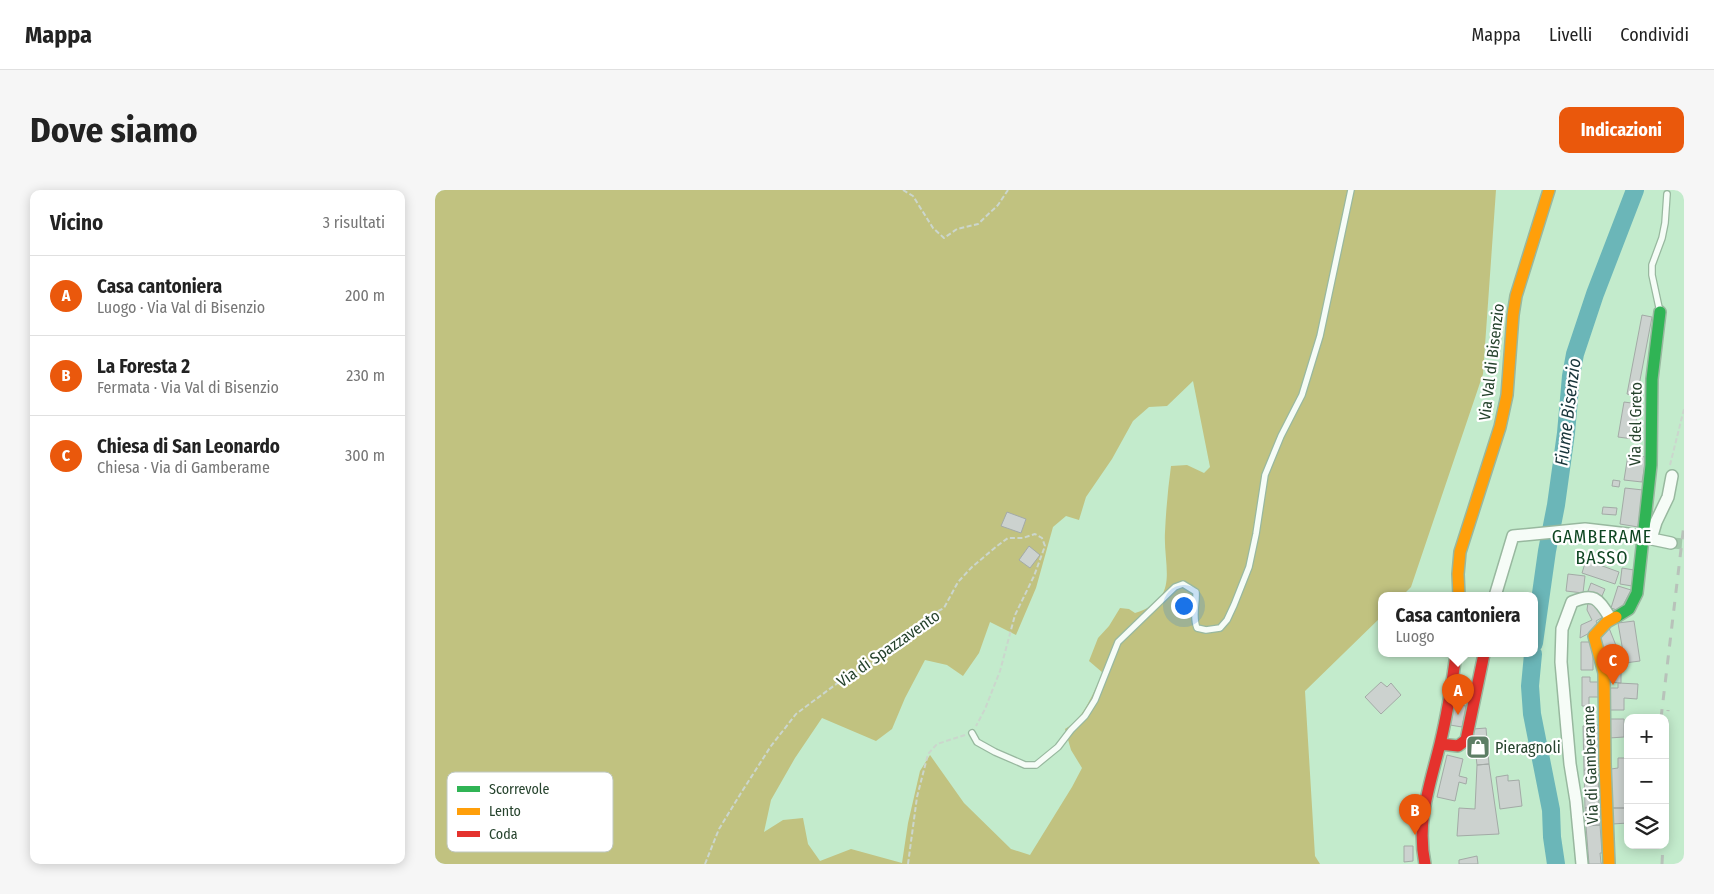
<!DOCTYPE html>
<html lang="it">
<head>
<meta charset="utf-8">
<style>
  :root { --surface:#fff; --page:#f6f6f6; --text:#222; --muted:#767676; --line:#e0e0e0; --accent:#ea580c }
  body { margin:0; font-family:"Fira Sans Condensed",sans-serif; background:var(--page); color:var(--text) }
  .controls { position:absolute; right:15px; bottom:15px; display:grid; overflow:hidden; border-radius:10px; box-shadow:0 2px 12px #0003 }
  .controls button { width:45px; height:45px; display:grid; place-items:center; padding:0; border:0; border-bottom:1px solid var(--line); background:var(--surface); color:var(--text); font:25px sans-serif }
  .you { position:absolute; left:748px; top:415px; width:18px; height:18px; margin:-12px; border:4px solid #fff; border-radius:50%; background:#1a73e8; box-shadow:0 0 0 8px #1a73e833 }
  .badge { display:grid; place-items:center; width:32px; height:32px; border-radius:50%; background:var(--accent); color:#fff; font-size:16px; font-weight:700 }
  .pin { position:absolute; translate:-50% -41px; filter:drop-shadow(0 1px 2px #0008) }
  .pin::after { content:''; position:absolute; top:26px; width:18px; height:15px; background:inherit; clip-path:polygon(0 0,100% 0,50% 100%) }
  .popup { position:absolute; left:943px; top:402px; width:160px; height:65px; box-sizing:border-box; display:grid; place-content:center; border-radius:10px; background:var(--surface); filter:drop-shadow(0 1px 4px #0005); font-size:16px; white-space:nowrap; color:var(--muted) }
  .popup b { font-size:19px; color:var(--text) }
  .popup::after { content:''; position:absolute; left:50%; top:100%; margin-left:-10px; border:10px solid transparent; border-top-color:var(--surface) }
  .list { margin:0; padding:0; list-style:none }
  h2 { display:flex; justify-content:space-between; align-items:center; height:65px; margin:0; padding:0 20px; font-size:21px }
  h2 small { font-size:16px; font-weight:400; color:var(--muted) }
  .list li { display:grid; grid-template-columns:32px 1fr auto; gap:15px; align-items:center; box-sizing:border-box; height:80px; padding:0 20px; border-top:1px solid var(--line) }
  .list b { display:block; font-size:19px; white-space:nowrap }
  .list p { margin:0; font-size:16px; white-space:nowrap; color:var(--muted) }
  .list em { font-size:16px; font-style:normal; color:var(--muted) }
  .icon { flex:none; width:28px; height:28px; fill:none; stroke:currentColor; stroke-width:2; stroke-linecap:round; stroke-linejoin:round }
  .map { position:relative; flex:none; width:1249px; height:674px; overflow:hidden; border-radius:10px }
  header { display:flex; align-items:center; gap:30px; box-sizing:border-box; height:70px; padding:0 25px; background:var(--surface); border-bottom:1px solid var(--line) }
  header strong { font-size:24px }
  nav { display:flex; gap:28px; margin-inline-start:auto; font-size:18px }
  .intro { display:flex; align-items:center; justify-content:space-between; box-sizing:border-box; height:120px; padding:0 30px }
  h1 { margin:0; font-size:35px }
  .button { padding:12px 22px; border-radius:10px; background:var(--accent); color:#fff; font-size:18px; font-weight:700 }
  main { display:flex; gap:30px; padding:0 30px }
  aside { flex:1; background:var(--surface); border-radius:10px; box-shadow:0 2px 12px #0003 }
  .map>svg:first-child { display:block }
  .forest { fill:#c1c280; fill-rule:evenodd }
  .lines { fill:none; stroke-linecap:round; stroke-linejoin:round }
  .river { stroke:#6bb6b8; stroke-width:18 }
  .building { fill:#ccd2cf; stroke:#a3aaa6 }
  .street-tunnel { stroke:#a4c9ac; stroke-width:11; stroke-dasharray:11 5.5; stroke-linecap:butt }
  .lane-casing { stroke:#98b89f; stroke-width:8 }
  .street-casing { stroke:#98b89f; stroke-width:14 }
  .fast-casing { stroke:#98b89f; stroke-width:14 }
  .slow-casing { stroke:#98b89f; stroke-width:14 }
  .jam-casing { stroke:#98b89f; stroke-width:14 }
  .path { stroke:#cbd6cd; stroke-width:2; stroke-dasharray:5 2.5; stroke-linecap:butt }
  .lane { stroke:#f6fcf7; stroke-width:5.5 }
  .street { stroke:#f6fcf7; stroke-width:11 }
  .fast { stroke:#30b455; stroke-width:11 }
  .slow { stroke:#ff9f0a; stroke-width:11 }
  .jam { stroke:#e5322d; stroke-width:11 }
  .rail { stroke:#b8c2ba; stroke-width:3; stroke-dasharray:9 9; stroke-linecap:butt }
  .labels { text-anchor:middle; stroke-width:4.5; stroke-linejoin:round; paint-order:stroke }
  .street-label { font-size:16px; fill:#26432d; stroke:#fff }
  .poi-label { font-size:16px; fill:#26432d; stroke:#fff; text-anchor:start }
  .water-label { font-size:18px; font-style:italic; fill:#173439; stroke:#fff }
  .neighbourhood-label { font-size:18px; letter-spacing:1px; fill:#0f4622; stroke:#fff }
  .key { fill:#fff; stroke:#bec7c0; stroke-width:1 }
  .key-label { font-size:14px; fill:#26432d }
</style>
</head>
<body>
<header>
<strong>Mappa</strong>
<nav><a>Mappa</a><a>Livelli</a><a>Condividi</a></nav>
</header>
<div class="intro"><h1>Dove siamo</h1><a class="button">Indicazioni</a></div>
<main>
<aside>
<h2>Vicino<small>3 risultati</small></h2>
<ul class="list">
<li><span class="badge">A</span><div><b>Casa cantoniera</b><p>Luogo · Via Val di Bisenzio</p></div><em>200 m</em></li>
<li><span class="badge">B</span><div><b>La Foresta 2</b><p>Fermata · Via Val di Bisenzio</p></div><em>230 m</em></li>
<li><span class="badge">C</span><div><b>Chiesa di San Leonardo</b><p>Chiesa · Via di Gamberame</p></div><em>300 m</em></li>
</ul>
</aside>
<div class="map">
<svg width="1249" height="674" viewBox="0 0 1249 674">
  <rect width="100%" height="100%" fill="#c3ebcc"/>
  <path class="forest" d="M0 0H1061L1048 184 976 397 967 406H947V426L870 501 880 666 885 674H0ZM758 191 775 277 769 283 752 275 736 276C733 298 731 320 730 342 728 378 746 409 700 423L694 419 685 418 674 436 663 448 654 471 668 483C658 502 650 528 630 539L636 560 647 578 637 597 595 665 576 659 529 613 495 565 485 581 473 633 467 673 416 659 385 671 373 654 368 628 348 630 329 642 336 610 360 568 387 528 441 551 457 539 470 508 490 470 512 475 528 486 544 463 555 432 581 445 601 398 618 337 631 326 644 330 651 307 677 269 698 231 714 217 732 216Z"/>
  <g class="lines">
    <path class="river" d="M1099 453 1112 361 1121 315 1131 243 1136 186 1140 164 1160 104 1200 0
      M1098 464 1095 496 1097 524 1116 620 1117 647 1121 674"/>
  </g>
  <path class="building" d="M1207 125 1217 127 1202 206 1192 204Z
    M1189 212 1204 214 1198 249 1183 247Z
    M1193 265 1211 267 1207 292 1189 290Z
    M1178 290 1185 291 1184 297 1177 296Z
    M1190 298 1208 300 1203 337 1185 334Z
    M1168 317 1182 318 1181 325 1167 324Z
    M572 322 591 329 586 343 566 336Z
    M594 356 605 365 595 378 584 370Z
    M1151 370 1184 382 1180 394 1147 383Z
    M1187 378 1199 380 1197 396 1185 394Z
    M1133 384 1150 386 1148 403 1131 401Z
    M1156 393 1170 399 1167 406 1153 401Z
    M1183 396 1196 400 1185 421 1176 418Z
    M1153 412 1162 414 1168 427 1161 431 1164 438 1145 448 1146 435 1157 430 1152 420Z
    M1199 431 1205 471 1190 473 1183 433Z
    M1174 438 1184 463 1169 469 1161 447Z
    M1146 452H1158V480H1146Z
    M1184 463 1186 472V493L1172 492 1169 469Z
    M1147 487H1155V492H1165V507H1154V516H1147Z
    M946 492 952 497 956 493 966 505 946 524 930 507Z
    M1183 493 1203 494 1202 509 1189 508V520H1171L1172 498H1183Z
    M1018 514 1031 516 1027 537 1015 535Z
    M1174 529H1189V547L1174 548Z
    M1164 535 1163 580H1149L1148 536Z
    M1051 538 1054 574 1042 575 1038 539Z
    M1012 565 1028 569 1024 586 1032 588 1031 594 1024 592 1020 611 1002 607Z
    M1183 568H1193V618H1177L1176 579 1183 578Z
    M1054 574 1064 644 1022 646 1024 618 1040 619 1042 575Z
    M1149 580H1163L1164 617 1150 618Z
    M1073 585V591L1084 590 1087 616 1065 619 1061 587Z
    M1164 617 1165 635 1151 636 1150 618Z
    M1177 618H1193V633L1177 634Z
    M1165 635 1167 663H1165L1166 673 1168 674H1154L1151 636Z
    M969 656H978V671L969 672Z
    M1042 666 1043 674H1024V670Z"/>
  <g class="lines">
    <path class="street-tunnel" d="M1236 353 1249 354"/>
    <g class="lane-casing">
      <path id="lane" d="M1225 122 1217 85V75L1227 48 1230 33 1232 4
        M537 543 542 552 560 562 590 575H601L623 557 636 540 650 526 660 510 683 452 740 397 748 394 761 402C762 414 757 426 762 438L771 440 785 438 792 430 799 415 814 377 821 344 830 285 846 246 867 205 885 146 916 0"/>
    </g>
    <g class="street-casing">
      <path id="street" d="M1216 349 1221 332 1233 307 1237 286
        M1060 406 1078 346 1150 339 1193 344 1236 353
        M1147 674 1141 611 1135 574 1126 472 1127 439 1137 412C1160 402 1163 409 1176 429"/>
    </g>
    <g class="fast-casing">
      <path id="fast" d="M1181 427 1194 419 1202 403 1216 275 1217 189 1225 122"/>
    </g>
    <g class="slow-casing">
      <path id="slow" d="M1024 406 1023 384 1025 362 1065 237 1072 205 1078 125 1081 106 1114 0
        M1174 674 1170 574 1169 483 1159 446 1172 432 1181 427"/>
    </g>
    <g class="jam-casing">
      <path id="jam" d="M1005 554 1023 556 1031 550 1049 464
        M990 674C981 631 995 595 1005 554 1012 525 1017 494 1021 464"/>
    </g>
    <path class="path" d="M468 0 478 6 498 38 509 48 522 39 543 34 563 15 573 0
      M1235 275 1249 219
      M270 674 284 639 306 603 336 556 361 524 408 489 422 483 460 456 488 429 509 418 523 392 537 377 562 356 573 348H588L600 344 607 348 610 356 599 386 580 425 565 481 550 519 541 536
      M473 674 482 607 493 564 502 554 530 545"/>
    <use href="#lane" class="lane"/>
    <use href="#street" class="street"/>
    <use href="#fast" class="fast"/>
    <use href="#slow" class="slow"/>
    <use href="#jam" class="jam"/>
    <path class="rail" d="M1226 528 1249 334
      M1230 575 1233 520
      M1227 674 1228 655"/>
  </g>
  <defs>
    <g id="shop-square" transform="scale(1.25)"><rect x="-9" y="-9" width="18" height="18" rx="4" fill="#5d7e65" stroke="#fff"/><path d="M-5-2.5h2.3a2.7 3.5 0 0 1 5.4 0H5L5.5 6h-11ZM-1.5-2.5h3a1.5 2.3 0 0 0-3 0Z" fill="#fff"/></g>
  </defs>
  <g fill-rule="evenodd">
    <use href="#shop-square" x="1043" y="557"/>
  </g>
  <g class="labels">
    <g class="street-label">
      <text transform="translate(1056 172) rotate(-83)" y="6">Via Val di Bisenzio</text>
      <text transform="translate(1200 234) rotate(-89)" y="6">Via del Greto</text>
      <text transform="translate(453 458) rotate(-35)" y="6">Via di Spazzavento</text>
      <text transform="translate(1155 575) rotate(-92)" y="6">Via di Gamberame</text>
    </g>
    <g class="poi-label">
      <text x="1060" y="563">Pieragnoli</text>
    </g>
    <g class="water-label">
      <text transform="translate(1133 222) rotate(-83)" y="6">Fiume Bisenzio</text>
    </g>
    <g class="neighbourhood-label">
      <text x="1167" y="353">GAMBERAME<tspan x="1167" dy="21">BASSO</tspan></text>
    </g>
  </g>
  <rect x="12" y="582" width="166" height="80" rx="8" class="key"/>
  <rect x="22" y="596" width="23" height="6" fill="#30b455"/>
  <rect x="22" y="618" width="23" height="7" fill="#ff9f0a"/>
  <rect x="22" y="641" width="23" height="6" fill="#e5322d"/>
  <g class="key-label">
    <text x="54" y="604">Scorrevole</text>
    <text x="54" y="626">Lento</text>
    <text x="54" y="649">Coda</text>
  </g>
</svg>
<div class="controls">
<button>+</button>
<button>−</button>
<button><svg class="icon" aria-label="layers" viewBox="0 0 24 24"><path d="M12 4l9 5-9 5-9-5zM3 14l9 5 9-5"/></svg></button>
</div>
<div class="you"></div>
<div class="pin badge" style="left:1023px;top:525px">A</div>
<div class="popup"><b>Casa cantoniera</b>Luogo</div>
<div class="pin badge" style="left:980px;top:645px">B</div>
<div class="pin badge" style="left:1178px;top:495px">C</div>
</div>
</main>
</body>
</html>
